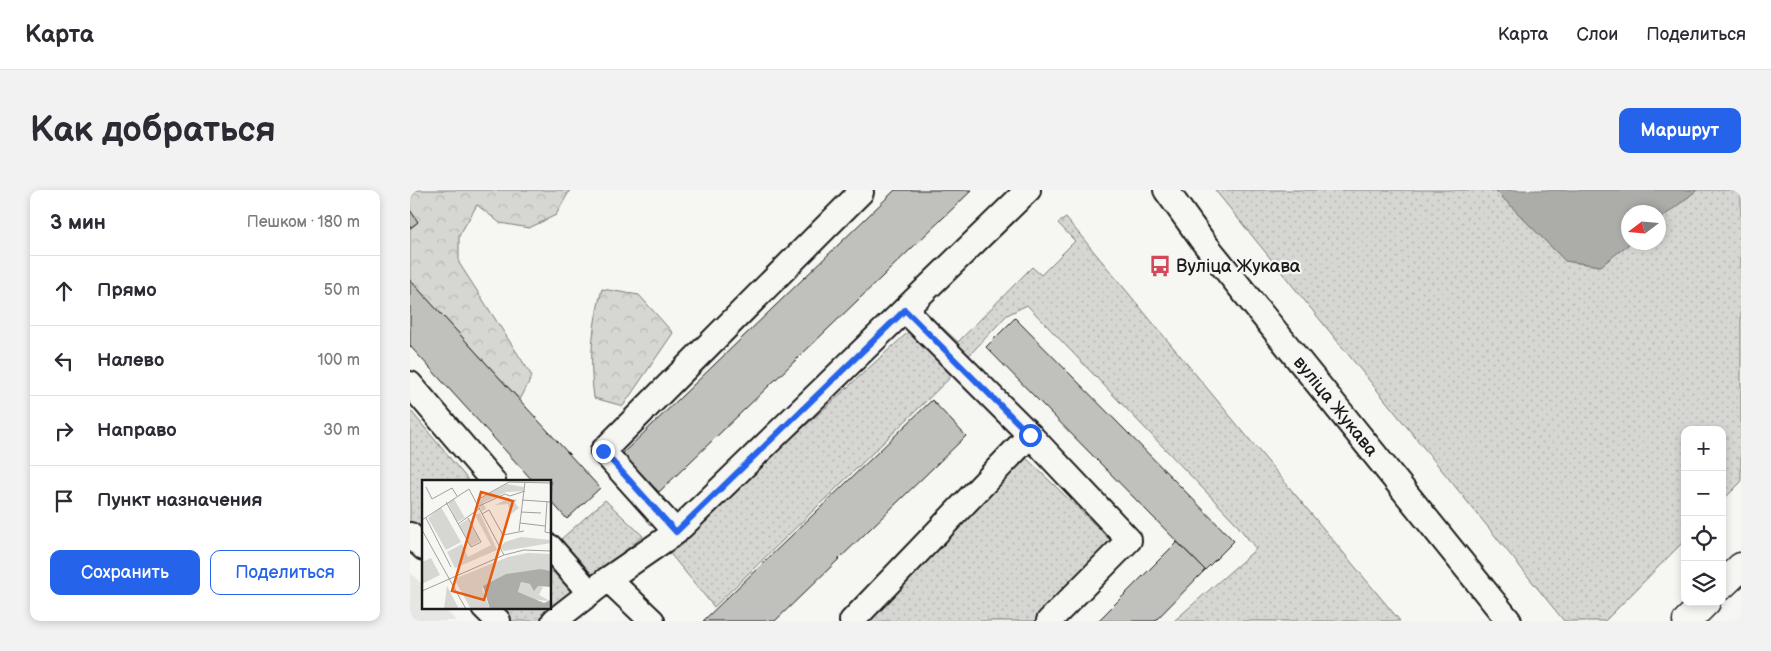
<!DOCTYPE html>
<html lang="ru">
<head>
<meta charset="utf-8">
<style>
  :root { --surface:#fff; --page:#f2f2f3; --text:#2b2b33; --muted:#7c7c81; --line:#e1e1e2; --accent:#2563eb }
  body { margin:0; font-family:"Balsamiq Sans",sans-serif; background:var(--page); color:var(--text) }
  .controls { position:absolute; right:15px; bottom:15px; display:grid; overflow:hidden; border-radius:10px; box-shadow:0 2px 8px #0003 }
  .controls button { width:45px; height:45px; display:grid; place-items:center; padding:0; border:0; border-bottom:1px solid var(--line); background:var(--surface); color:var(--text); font:25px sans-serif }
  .compass { position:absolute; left:1211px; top:15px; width:45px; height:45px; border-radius:50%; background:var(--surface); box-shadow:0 2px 8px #0003; rotate:254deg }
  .stop { position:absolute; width:15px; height:15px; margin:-11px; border:4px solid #2563eb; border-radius:50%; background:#fff }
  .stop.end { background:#2563eb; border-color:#fff; box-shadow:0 1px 5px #0008 }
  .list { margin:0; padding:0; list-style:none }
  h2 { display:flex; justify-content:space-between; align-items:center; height:65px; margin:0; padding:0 20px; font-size:21px }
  h2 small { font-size:16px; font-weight:400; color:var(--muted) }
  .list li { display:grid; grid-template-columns:32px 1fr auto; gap:15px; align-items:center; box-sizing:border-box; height:70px; padding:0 20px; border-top:1px solid var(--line) }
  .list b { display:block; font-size:19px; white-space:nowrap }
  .list em { font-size:16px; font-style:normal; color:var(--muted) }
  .actions { display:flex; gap:10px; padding:15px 20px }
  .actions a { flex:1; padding:11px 0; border:1px solid var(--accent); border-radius:10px; text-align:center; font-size:18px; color:var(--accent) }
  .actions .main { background:var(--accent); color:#fff }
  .icon { flex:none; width:28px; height:28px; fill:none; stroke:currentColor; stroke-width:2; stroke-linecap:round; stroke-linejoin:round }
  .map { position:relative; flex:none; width:1331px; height:431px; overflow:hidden; border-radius:10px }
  header { display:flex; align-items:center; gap:30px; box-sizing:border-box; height:70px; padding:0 25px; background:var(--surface); border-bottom:1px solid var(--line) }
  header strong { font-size:24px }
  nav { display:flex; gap:28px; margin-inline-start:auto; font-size:18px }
  .intro { display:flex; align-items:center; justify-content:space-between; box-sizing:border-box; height:120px; padding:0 30px }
  h1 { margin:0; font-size:35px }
  .button { padding:12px 22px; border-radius:10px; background:var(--accent); color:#fff; font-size:18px; font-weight:700 }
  main { display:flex; gap:30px; padding:0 30px }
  aside { flex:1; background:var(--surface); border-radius:10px; box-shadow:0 2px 8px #0003 }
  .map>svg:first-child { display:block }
  .built { fill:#e6e6e2 }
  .green { fill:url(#green-dots); stroke:#797977 }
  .forest { fill:url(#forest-crowns); stroke:#797977 }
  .water { fill:#acaca9; stroke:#727271 }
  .building { fill:#c0c0bd; stroke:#1c1c1c }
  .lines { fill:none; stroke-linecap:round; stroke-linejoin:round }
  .minor-casing { stroke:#1c1c1c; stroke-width:28 }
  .major-casing { stroke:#1c1c1c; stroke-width:31 }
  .minor { stroke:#f6f6f2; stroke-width:24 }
  .major { stroke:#f6f6f2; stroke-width:28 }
  .route { stroke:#2563eb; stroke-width:6 }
  .labels { text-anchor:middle; stroke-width:4.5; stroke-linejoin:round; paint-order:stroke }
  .poi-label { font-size:18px; fill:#1c1c1c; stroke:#f6f6f2; text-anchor:start }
  .street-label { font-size:18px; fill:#1c1c1c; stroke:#f6f6f2 }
  .inset-road { fill:none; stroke:#9f9f9c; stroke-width:1 }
  .view { fill:#e8590c; fill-opacity:0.15; stroke:#e8590c; stroke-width:2.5 }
  .inset-edge { fill:none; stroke:#1c1c1c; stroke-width:2.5 }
</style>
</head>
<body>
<header>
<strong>Карта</strong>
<nav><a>Карта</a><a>Слои</a><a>Поделиться</a></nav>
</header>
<div class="intro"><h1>Как добраться</h1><a class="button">Маршрут</a></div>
<main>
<aside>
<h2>3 мин<small>Пешком · 180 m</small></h2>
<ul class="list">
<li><svg class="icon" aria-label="ahead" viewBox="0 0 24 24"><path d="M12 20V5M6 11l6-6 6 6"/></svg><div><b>Прямо</b></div><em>50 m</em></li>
<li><svg class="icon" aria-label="left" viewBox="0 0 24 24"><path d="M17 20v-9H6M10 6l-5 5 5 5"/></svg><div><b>Налево</b></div><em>100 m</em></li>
<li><svg class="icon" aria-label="right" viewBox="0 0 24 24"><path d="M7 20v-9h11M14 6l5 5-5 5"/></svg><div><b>Направо</b></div><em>30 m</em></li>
<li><svg class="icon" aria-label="arrive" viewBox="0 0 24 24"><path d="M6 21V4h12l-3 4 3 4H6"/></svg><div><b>Пункт назначения</b></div></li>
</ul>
<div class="actions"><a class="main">Сохранить</a><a>Поделиться</a></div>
</aside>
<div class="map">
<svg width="1331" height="431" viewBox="0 0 1331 431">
  <defs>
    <pattern id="green-dots" width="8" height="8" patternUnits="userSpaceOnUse" patternTransform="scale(1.25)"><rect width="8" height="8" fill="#d6d6d2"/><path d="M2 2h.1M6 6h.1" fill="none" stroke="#b7b7b4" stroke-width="1.8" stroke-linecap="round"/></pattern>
    <pattern id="forest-crowns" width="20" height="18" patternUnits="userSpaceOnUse" patternTransform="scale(1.25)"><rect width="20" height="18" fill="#d6d6d2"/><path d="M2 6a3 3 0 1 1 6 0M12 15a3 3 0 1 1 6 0" fill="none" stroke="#b7b7b4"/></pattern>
  </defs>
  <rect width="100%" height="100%" fill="#f6f6f2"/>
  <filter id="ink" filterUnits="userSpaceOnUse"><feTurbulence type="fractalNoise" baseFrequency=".02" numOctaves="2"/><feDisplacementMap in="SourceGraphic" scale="10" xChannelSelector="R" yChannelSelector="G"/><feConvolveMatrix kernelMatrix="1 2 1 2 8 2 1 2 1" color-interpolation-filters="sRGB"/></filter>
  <g filter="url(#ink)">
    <path class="built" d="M0 382 14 397V417H33L46 431H0Z"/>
    <path class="green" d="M805 0H1085L1155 71 1190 76 1220 53 1248 52 1249 30 1287 0H1331V292L1312 311V240H1275V350L1195 431H1154Z
      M656 28 990 431H764L846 359 824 331 617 115 597 125 552 173 526 145 532 137 548 152 622 77 631 85 665 51 648 33Z
      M506 135 550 178 304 417 258 361Z
      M0 220 59 291H14V346L0 332Z
      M613 265 706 355 634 431H447Z
      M195 310 233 346 132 431H99L85 417H140V359Z"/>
    <path class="forest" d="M0 0H160L146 25 119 38 90 33 67 15 49 46V73L122 186 110 210 0 90V39L8 32 0 20Z
      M192 99 229 105 263 143 213 216 184 208C179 169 182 137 192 99Z"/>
    <path class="water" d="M1085 0H1287L1249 30 1248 22H1218L1220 53 1191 76 1155 71Z"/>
    <path class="building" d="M485 0H562L249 302 212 264Z
      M0 20 8 32 0 38Z
      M0 90 190 298 157 329 140 310V291H123L0 156Z
      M605 128 824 351 795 380 576 157Z
      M522 210 556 246 365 431H293Z
      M767 352 795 380 745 431H688Z"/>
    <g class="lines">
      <g class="minor-casing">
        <g id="minor">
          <path id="s1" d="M756 0 792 50 1099 431"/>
          <path d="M495 120 620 245"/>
          <path d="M0 194 83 291"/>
          <path d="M266 342 193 261 451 2 449 0"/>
          <path d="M0 345 14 358"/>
          <path d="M140 357 180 403"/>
          <path d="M198 389 242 431"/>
          <path d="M74 417 88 431"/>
          <path d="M144 431 198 389 266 342 618 0"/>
          <path d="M442 431 620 245 719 350 639 431"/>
        </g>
      </g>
      <g class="major-casing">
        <path id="major" d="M1312 395 1331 377
          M1277 431 1296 412"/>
      </g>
      <use href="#minor" class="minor"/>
      <use href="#major" class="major"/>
    </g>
  </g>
  <g class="lines" filter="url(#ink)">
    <path class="route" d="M193 261 266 342 495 120 620 245"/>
  </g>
  <defs>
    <g id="bus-bare" transform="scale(1.725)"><path d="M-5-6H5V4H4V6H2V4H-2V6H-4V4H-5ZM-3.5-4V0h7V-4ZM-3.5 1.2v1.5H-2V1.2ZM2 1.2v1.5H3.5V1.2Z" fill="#d1495b" stroke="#f6f6f2" stroke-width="2.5" paint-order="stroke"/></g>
  </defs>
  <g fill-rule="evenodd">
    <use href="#bus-bare" x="750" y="76"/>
  </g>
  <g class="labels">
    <g class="poi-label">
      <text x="766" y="82">Вуліца Жукава</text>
    </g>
    <g class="street-label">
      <text dy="6" stroke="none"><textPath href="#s1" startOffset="275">вуліца Жукава</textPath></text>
    </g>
  </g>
  <g transform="translate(12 290)">
    <rect width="129" height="129" fill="#f6f6f2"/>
    <path d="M85 4 102 7 101 11 84 12 61 23 64 29 60 31 55 20ZM32 19 43 38 35 42 26 23ZM19 27 39 62 24 70 6 38ZM58 33 75 70 33 88 25 72 40 64 46 77 69 65 53 35ZM46 39 58 61 49 66 37 45ZM106 73 129 74V91L119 89 60 108 68 129H49L32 99 86 77ZM9 78 18 95 0 104V82ZM25 106 37 129H22Z" fill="#d6d6d2"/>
    <path d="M87 18 88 21 95 19 93 23 97 28 89 34 86 24 73 25ZM99 57 129 60V63L82 71 78 67 83 62Z" fill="#d6d6d2"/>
    <path d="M99 102 121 107 117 115 128 121 107 119 96 113Z" fill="#d6d6d2"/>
    <path d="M119 89 129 91V107L116 106 112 111 108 104 99 102 96 112 122 123 129 120V129H68L61 106 84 94Z" fill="#acaca9"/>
    <path class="inset-road" d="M4 7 10 19 30 8 35 16M55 20 87 2 129 3M100 20 129 22M24 22 49 67 59 62 46 38M125 22 123 52 128 53 129 40M57 26 83 14 88 16 103 11M99 32 119 33M60 34 67 30 81 55 102 51M4 38 29 87M0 40 47 9 82 75M98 43 123 46M36 44 58 28M0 50 44 129M97 51 103 2M0 111 82 75 102 70 129 71"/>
    <path class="view" d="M59 12 91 21 62 120 30 111Z"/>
    <rect width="129" height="129" class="inset-edge"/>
  </g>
</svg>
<div class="controls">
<button>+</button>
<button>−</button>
<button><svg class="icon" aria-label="locate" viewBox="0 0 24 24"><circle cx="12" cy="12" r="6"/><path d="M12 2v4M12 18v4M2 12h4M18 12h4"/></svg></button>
<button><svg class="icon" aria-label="layers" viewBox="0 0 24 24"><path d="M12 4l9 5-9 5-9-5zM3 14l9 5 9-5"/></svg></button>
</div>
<svg class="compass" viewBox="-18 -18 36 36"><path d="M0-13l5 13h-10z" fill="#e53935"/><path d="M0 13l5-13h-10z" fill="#7c7c81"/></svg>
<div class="stop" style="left:620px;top:245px"></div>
<div class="stop end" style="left:193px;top:261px"></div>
</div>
</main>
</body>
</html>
